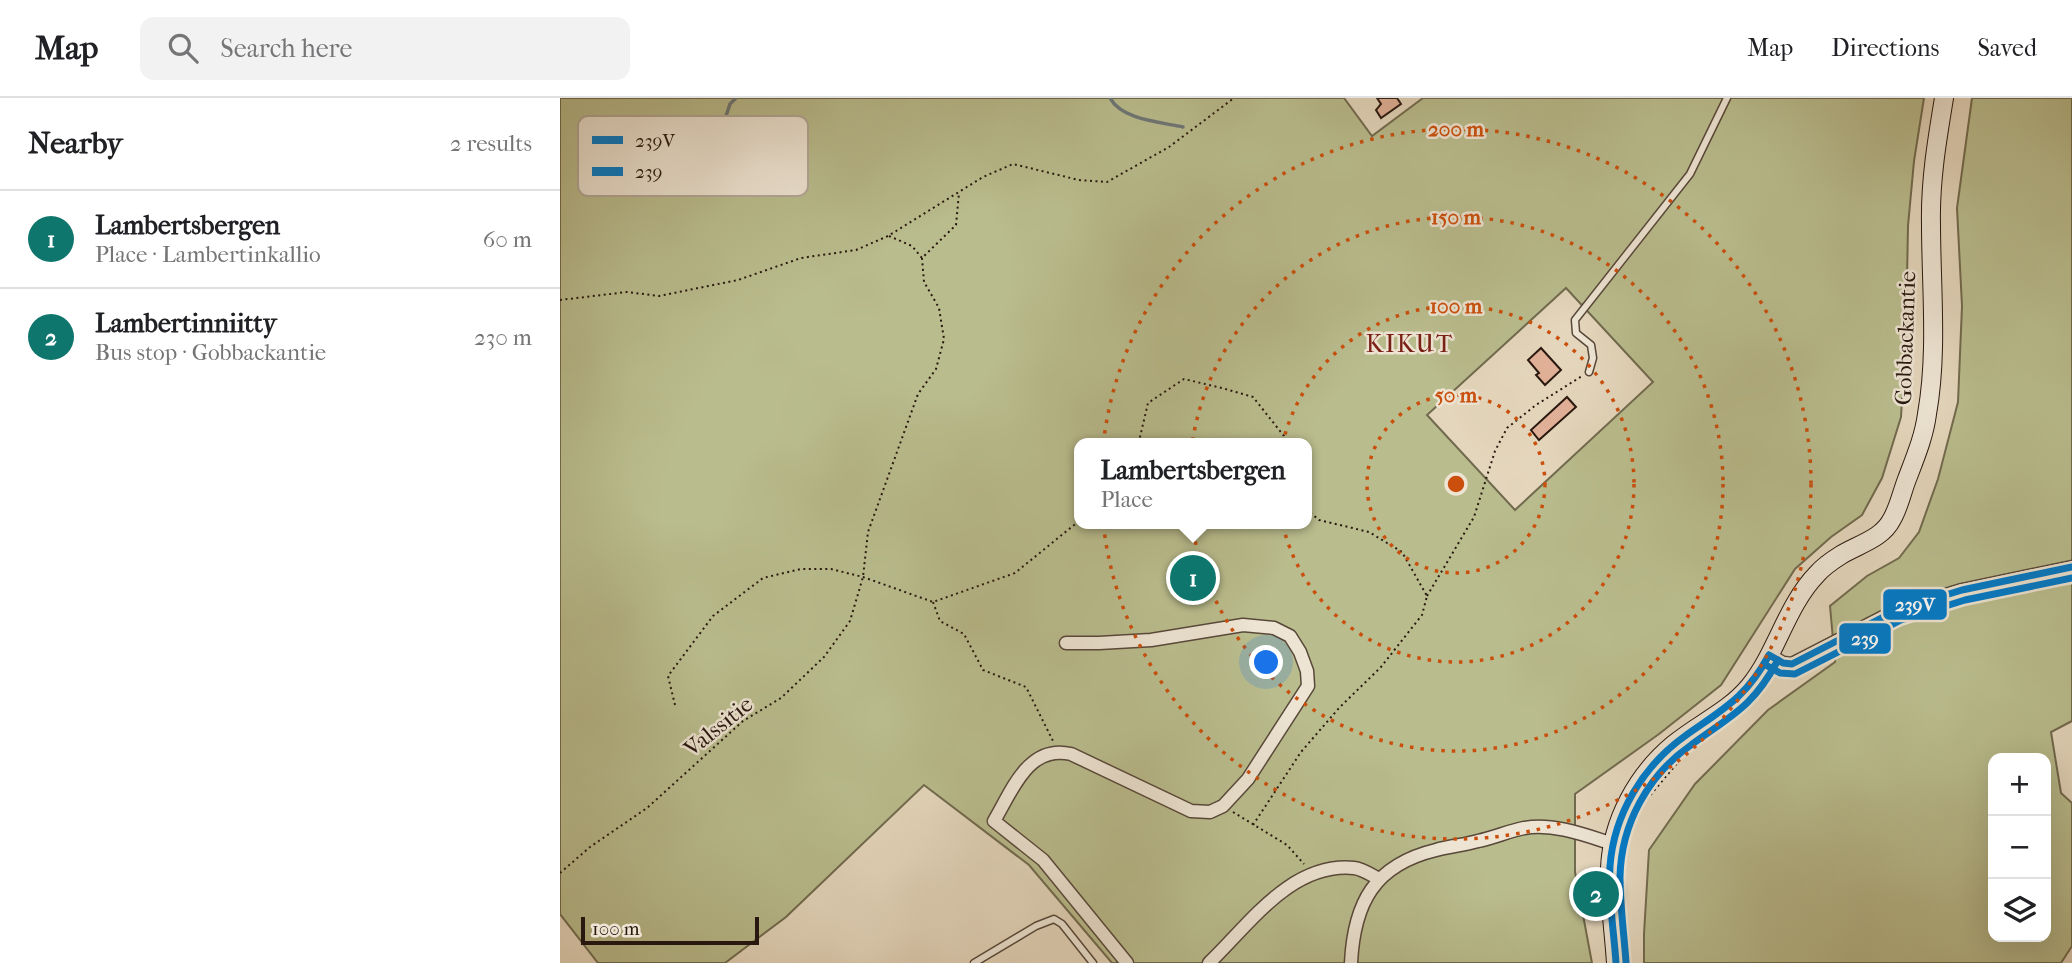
<!DOCTYPE html>
<html lang="en">
<head>
<meta charset="utf-8">
<style>
  :root { --surface:#fff; --page:#f2f2f2; --text:#202124; --muted:#757577; --line:#e0e0e0; --accent:#0f766e }
  body { margin:0; font-family:"IM FELL French Canon",serif; background:var(--page); color:var(--text) }
  .controls { position:absolute; right:21px; bottom:21px; display:grid; overflow:hidden; border-radius:14px; box-shadow:0 7px 28px #0002 }
  .controls button { width:63px; height:63px; display:grid; place-items:center; padding:0; border:0; border-bottom:2px solid var(--line); background:var(--surface); color:var(--text); font:35px sans-serif }
  .scale { position:absolute; left:21px; bottom:18px; width:178px; box-sizing:border-box; padding-left:7px; border:4px solid #29180f; border-top:0; font-size:19px; line-height:24px; white-space:nowrap; color:#29180f; -webkit-text-stroke:5px #ede4d3; paint-order:stroke }
  .you { position:absolute; left:707px; top:565px; width:24px; height:24px; margin:-18px; border:5px solid #fff; border-radius:50%; background:#1a73e8; box-shadow:0 0 0 10px #1a73e833 }
  .badge { display:grid; place-items:center; width:46px; height:46px; border-radius:50%; background:var(--accent); color:#fff; font-size:23px; font-weight:700 }
  .pin { position:absolute; translate:-50% -50%; border:4px solid #fff; box-shadow:0 2px 7px #0006 }
  .popup { position:absolute; left:514px; top:340px; width:238px; height:91px; box-sizing:border-box; display:grid; place-content:center; border-radius:14px; background:var(--surface); filter:drop-shadow(0 2px 5px #0005); font-size:23px; white-space:nowrap; color:var(--muted) }
  .popup b { font-size:26px; color:var(--text) }
  .popup::after { content:''; position:absolute; left:50%; top:100%; margin-left:-14px; border:14px solid transparent; border-top-color:var(--surface) }
  .list { margin:0; padding:0; list-style:none }
  h2 { display:flex; justify-content:space-between; align-items:center; height:91px; margin:0; padding:0 28px; font-size:30px }
  h2 small { font-size:23px; font-weight:400; color:var(--muted) }
  .list li { display:grid; grid-template-columns:46px 1fr auto; gap:21px; align-items:center; box-sizing:border-box; height:98px; padding:0 28px; border-top:2px solid var(--line) }
  .list b { display:block; font-size:26px; white-space:nowrap }
  .list p { margin:0; font-size:23px; white-space:nowrap; color:var(--muted) }
  .list em { font-size:23px; font-style:normal; color:var(--muted) }
  .icon { flex:none; width:38px; height:38px; fill:none; stroke:currentColor; stroke-width:2; stroke-linecap:round; stroke-linejoin:round }
  .map { position:relative; flex:none; width:1512px; height:865px; overflow:hidden }
  header { display:flex; align-items:center; gap:42px; box-sizing:border-box; height:98px; padding:0 35px; background:var(--surface); border-bottom:2px solid var(--line) }
  header strong { font-size:33px }
  nav { display:flex; gap:38px; margin-inline-start:auto; font-size:24px }
  .search { width:490px; height:63px; background:var(--page); display:flex; align-items:center; gap:18px; box-sizing:border-box; padding:0 24px; border-radius:14px; color:var(--muted); font-size:26px }
  main { display:flex }
  aside { flex:1; background:var(--surface) }
  .map>svg:first-child { display:block }
  .green { fill:#b9bc8d; stroke:#716a4e; stroke-width:2; fill-rule:evenodd }
  .lines { fill:none; stroke-linecap:round; stroke-linejoin:round }
  .stream { stroke:#6e7777; stroke-width:3.5 }
  .building { fill:#e1b098; stroke:#29180f; stroke-width:2 }
  .lane-casing { stroke:#58483a; stroke-width:9 }
  .street-casing { stroke:#58483a; stroke-width:15 }
  .secondary-casing { stroke:#29180f; stroke-width:20 }
  .path { stroke:#29180f; stroke-width:2; stroke-dasharray:2 3.5; stroke-linecap:butt }
  .lane { stroke:#ede4d3; stroke-width:6 }
  .street { stroke:#ede4d3; stroke-width:12 }
  .secondary { stroke:#ede4d3; stroke-width:18 }
  .bus-1-casing { stroke:#ede4d3; stroke-width:12 }
  .bus-2-casing { stroke:#ede4d3; stroke-width:12 }
  .bus-1 { stroke:#007ac9; stroke-width:7 }
  .bus-2 { stroke:#007ac9; stroke-width:7 }
  .ring { fill:none; stroke:#cb4f0c; stroke-width:3.5; stroke-dasharray:3.5 7 }
  .labels { text-anchor:middle; stroke-width:5; stroke-linejoin:round; paint-order:stroke }
  .street-label { font-size:23px; fill:#29180f; stroke:#ede4d3 }
  .neighbourhood-label { font-size:24px; letter-spacing:2px; fill:#7a1f14; stroke:#ede4d3 }
  .key { fill:#ede4d3; stroke:#b2a798; stroke-width:2 }
  .key-label { font-size:19px; fill:#29180f }
  .centre { fill:#cb4f0c; stroke:#ede4d3; stroke-width:3.5 }
  .ring-label { font-size:21px; text-anchor:middle; font-weight:bold; fill:#cb4f0c; stroke:#ede4d3; stroke-width:5; stroke-linejoin:round; paint-order:stroke }
  .line-badge { stroke:#ede4d3; stroke-width:2.5 }
  .badge-label { font-size:19px; text-anchor:middle; font-weight:bold; fill:#fff }
</style>
</head>
<body>
<header>
<strong>Map</strong>
<div class="search"><svg class="icon" aria-label="search" viewBox="0 0 24 24"><circle cx="10" cy="10" r="6"/><path d="M15 15l6 6"/></svg>Search here</div>
<nav><a>Map</a><a>Directions</a><a>Saved</a></nav>
</header>
<main>
<aside>
<h2>Nearby<small>2 results</small></h2>
<ul class="list">
<li><span class="badge">1</span><div><b>Lambertsbergen</b><p>Place · Lambertinkallio</p></div><em>60 m</em></li>
<li><span class="badge">2</span><div><b>Lambertinniitty</b><p>Bus stop · Gobbackantie</p></div><em>230 m</em></li>
</ul>
</aside>
<div class="map">
<svg width="1512" height="865" viewBox="0 0 1512 865">
  <rect width="100%" height="100%" fill="#e4d6bc"/>
  <filter id="stains"><feTurbulence type="fractalNoise" baseFrequency=".00286" numOctaves="4"/><feColorMatrix values="0 0 0 0 .2 0 0 0 0 .09 0 0 0 0 .02 0 0 0 .5 -.17"/></filter>
  <radialGradient id="worn" r=".72"><stop offset=".6" stop-color="#630" stop-opacity="0"/><stop offset="1" stop-color="#630" stop-opacity=".3"/></radialGradient>
  <path class="green" d="M0 0H784L812 38 863 0H1364L1354 63 1348 128 1346 234 1341 319 1322 380 1302 417 1271 439 1235 471 1161 587 1099 636 1015 696V774L1032 865H552L469 767 364 687 226 819 165 865H38L0 816ZM1006 190 1093 284 955 412 867 317ZM519 345H747V426H519Z
    M1412 0H1512V623L1491 634 1501 695 1512 705V848L1501 865H1084V836L1089 752 1135 686 1208 612 1275 564 1270 508 1307 478 1339 460 1359 434 1378 381 1398 304 1402 208 1397 110ZM1433 660H1486V839H1433Z"/>
  <g class="lines">
    <path class="stream" d="M550 0C562 22 600 24 623 29
      M146 78 170 6 176 0"/>
  </g>
  <path class="building" d="M817 0H837L841 6 821 20 816 12 821 6Z
    M981 250 1001 272 985 287 976 277 979 275 968 262Z
    M1007 299 1016 309 979 342 971 332Z"/>
  <g class="lines">
    <g class="lane-casing">
      <path id="lane" d="M1029 274 1033 260 1031 247 1016 235 1015 222 1130 76 1167 0
        M414 865 476 828 494 821 502 826 533 865"/>
    </g>
    <g class="street-casing">
      <path id="street" d="M506 545H539L591 542 683 527 714 530 730 538 740 554 747 573 748 588 688 681 663 708 650 714 631 713 511 656C468 646 452 693 434 723L483 762 567 865
        M1209 557 1223 565 1232 566 1337 512 1402 492 1512 469
        M649 865C689 827 731 764 794 770 803 771 811 777 819 781
        M791 865C794 805 814 767 876 752 890 748 904 747 918 743 933 740 949 733 964 730 994 725 1025 737 1053 746"/>
    </g>
    <g class="secondary-casing">
      <path id="secondary" d="M1056 865C1054 833 1049 802 1050 770 1052 723 1077 677 1113 647 1138 626 1168 614 1189 589 1217 555 1226 508 1257 476 1263 469 1273 462 1281 457 1299 446 1322 441 1332 421 1339 409 1342 394 1347 381 1355 360 1364 339 1367 316 1378 254 1371 189 1371 126 1370 84 1377 42 1384 0"/>
    </g>
    <path class="path" d="M329 138 352 148 362 160 396 127 399 95
      M0 202 67 194 99 198 178 182 241 160 296 152 328 138 423 79 453 66 519 82 547 84 609 49 674 0
      M580 345V339L588 305 624 281 662 290 693 299 724 338 725 345
      M867 498 914 419 935 353 947 330 976 307 1022 278
      M373 504 380 523 404 536 423 572 466 589 493 643
      M115 607 108 578 153 518 203 480 241 471H271L303 479 373 504 455 475 519 423
      M1087 701 1119 663
      M673 714 727 747 744 766
      M693 727 741 654 779 610 821 569 862 517 867 498 842 454 809 434 759 422 747 412
      M0 775 30 749 87 710 183 623 221 600 264 559 290 523 303 479 308 434 358 296 376 271 384 241 379 210 364 184 362 160"/>
    <use href="#lane" class="lane"/>
    <use href="#street" class="street"/>
    <use href="#secondary" class="secondary"/>
    <g class="bus-1-casing">
      <path id="bus-1" d="M1209 557 1223 565 1232 566 1337 512 1402 492 1512 469
        M1056 865C1054 833 1048 801 1050 768 1054 716 1083 668 1125 638 1163 611 1186 600 1209 557"/>
    </g>
    <g class="bus-2-casing">
      <path id="bus-2" d="M1204 566 1220 575 1235 576 1341 522 1405 502 1512 480
        M1066 864C1064 836 1060 807 1060 779 1061 726 1088 677 1131 647 1172 617 1193 609 1218 562"/>
    </g>
    <use href="#bus-1" class="bus-1"/>
    <use href="#bus-2" class="bus-2"/>
  </g>
  <g class="ring">
    <circle cx="896" cy="386" r="89"/>
    <circle cx="896" cy="386" r="178"/>
    <circle cx="896" cy="386" r="267"/>
    <circle cx="896" cy="386" r="355"/>
  </g>
  <g class="labels">
    <g class="street-label">
      <text transform="translate(1345 240) rotate(-88)" y="8">Gobbackantie</text>
      <text transform="translate(158 628) rotate(-39)" y="8">Valssitie</text>
    </g>
    <g class="neighbourhood-label">
      <text x="850" y="254">KIKUT</text>
    </g>
  </g>
  <rect x="18" y="18" width="230" height="80" rx="10" class="key"/>
  <rect x="32" y="38" width="31" height="8" fill="#007ac9"/>
  <rect x="32" y="69" width="31" height="9" fill="#007ac9"/>
  <g class="key-label">
    <text x="75" y="49">239V</text>
    <text x="75" y="80">239</text>
  </g>
  <circle cx="896" cy="386" r="10" class="centre"/>
  <g class="ring-label">
    <text x="896" y="38">200 m</text>
    <text x="896" y="126">150 m</text>
    <text x="896" y="215">100 m</text>
    <text x="896" y="304">50 m</text>
  </g>
  <g class="line-badge">
    <rect x="1322" y="490" width="66" height="33" rx="7" fill="#007ac9"/>
    <rect x="1278" y="524" width="54" height="33" rx="7" fill="#007ac9"/>
  </g>
  <g class="badge-label">
    <text x="1355" y="513">239V</text>
    <text x="1305" y="547">239</text>
  </g>
  <rect width="100%" height="100%" filter="url(#stains)"/>
  <rect width="100%" height="100%" fill="url(#worn)"/>
</svg>
<div class="controls">
<button>+</button>
<button>−</button>
<button><svg class="icon" aria-label="layers" viewBox="0 0 24 24"><path d="M12 4l9 5-9 5-9-5zM3 14l9 5 9-5"/></svg></button>
</div>
<div class="scale">100 m</div>
<div class="you"></div>
<div class="pin badge" style="left:633px;top:480px">1</div>
<div class="popup"><b>Lambertsbergen</b>Place</div>
<div class="pin badge" style="left:1036px;top:796px">2</div>
</div>
</main>
</body>
</html>
